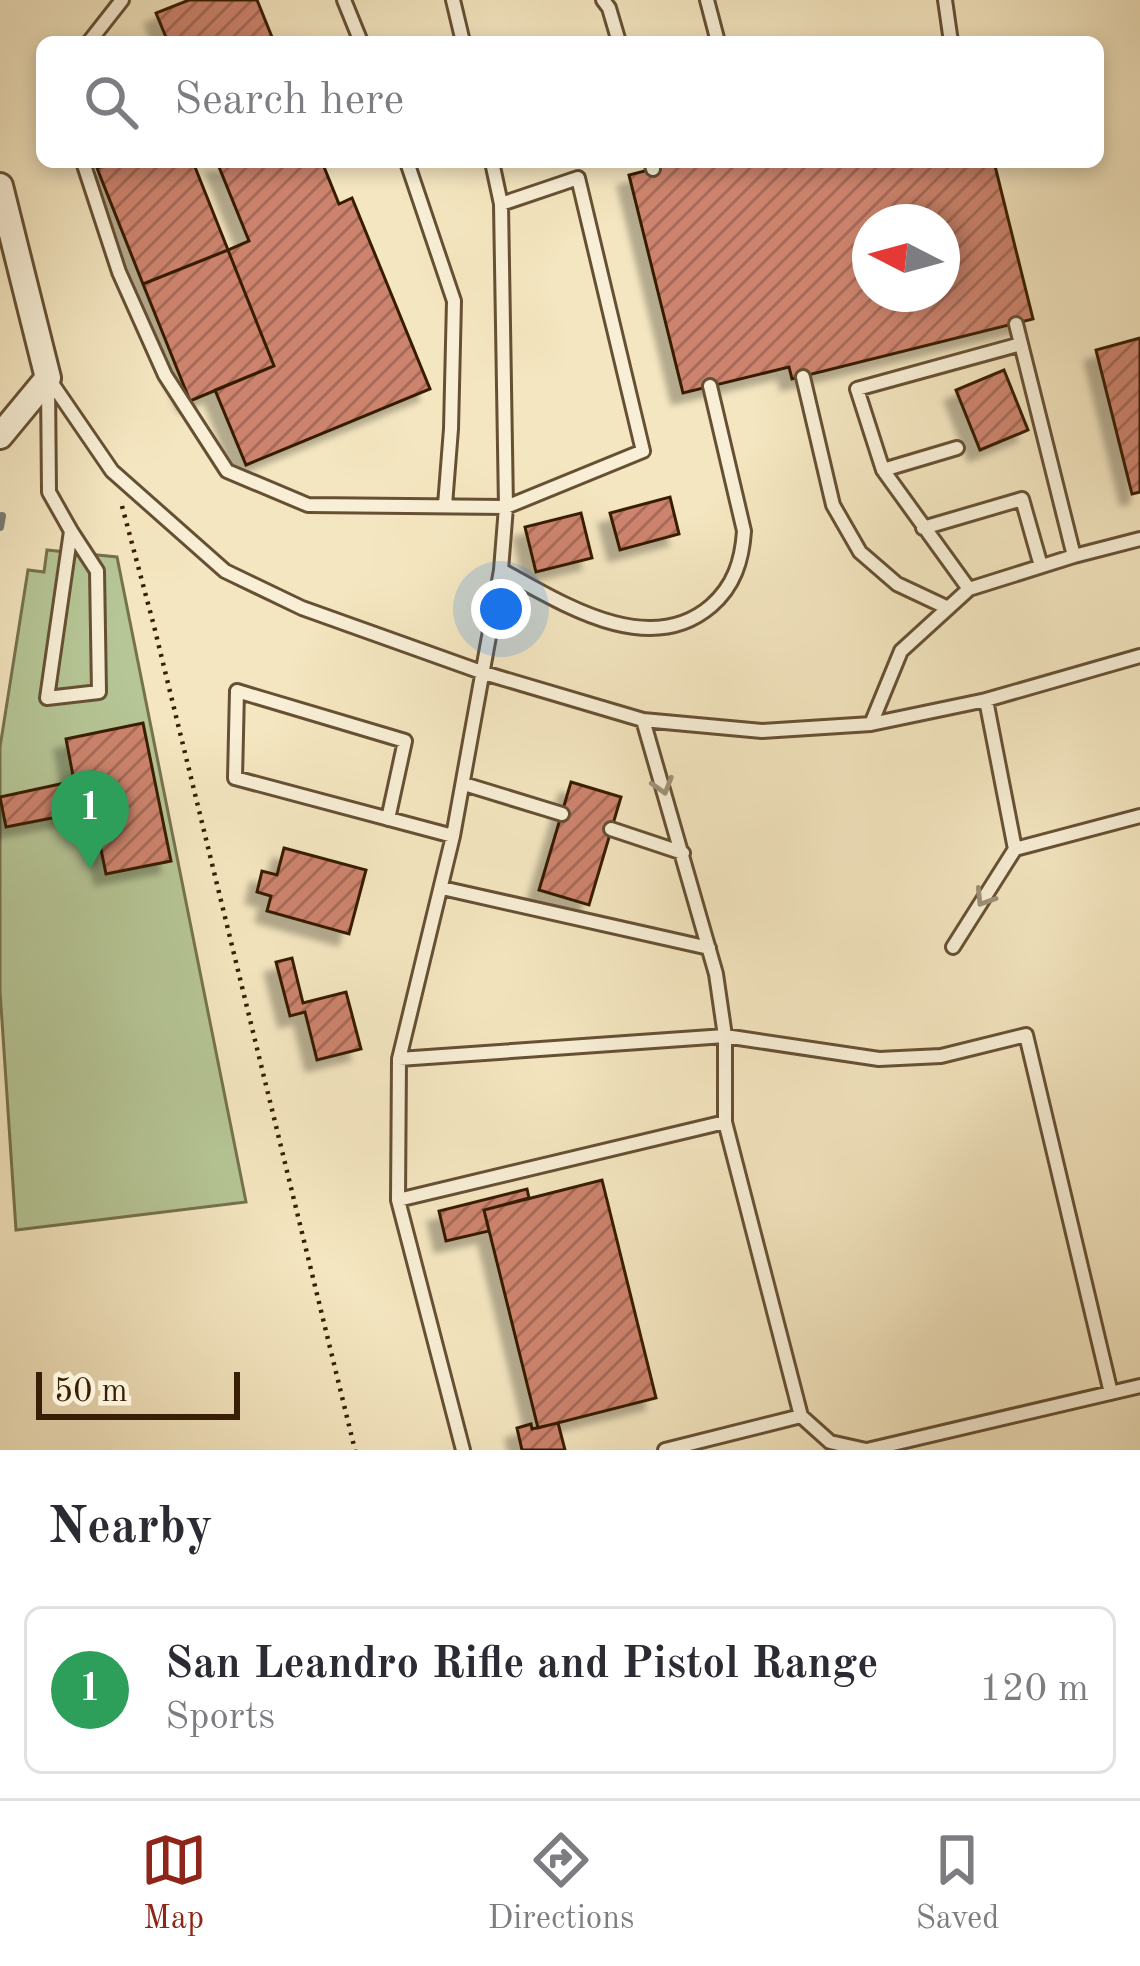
<!DOCTYPE html>
<html lang="en">
<head>
<meta charset="utf-8">
<style>
  :root { --surface:#fff; --page:#f2f2f3; --text:#2b2b33; --muted:#7c7c81; --line:#e1e1e2; --accent:#8f2418 }
  body { margin:0; font-family:"Old Standard TT",serif; background:var(--page); color:var(--text) }
  .compass { position:absolute; left:852px; top:204px; width:108px; height:108px; border-radius:50%; background:var(--surface); box-shadow:0 6px 18px #0003; rotate:276deg }
  .scale { position:absolute; left:36px; bottom:30px; width:204px; box-sizing:border-box; padding-left:12px; border:6px solid #371e05; border-top:0; font-size:33px; line-height:42px; white-space:nowrap; color:#371e05; -webkit-text-stroke:9px #f8efd6; paint-order:stroke }
  .you { position:absolute; left:501px; top:609px; width:42px; height:42px; margin:-30px; border:9px solid #fff; border-radius:50%; background:#1a73e8; box-shadow:0 0 0 18px #1a73e833 }
  .badge { display:grid; place-items:center; width:78px; height:78px; border-radius:50%; background:var(--accent); color:#fff; font-size:39px; font-weight:700 }
  .pin { position:absolute; translate:-50% -99px; filter:drop-shadow(0 3px 6px #0008) }
  .pin::after { content:''; position:absolute; top:63px; width:42px; height:36px; background:inherit; clip-path:polygon(0 0,100% 0,50% 100%) }
  .list { margin:0; padding:0; list-style:none }
  h2 { display:flex; justify-content:space-between; align-items:center; height:156px; margin:0; padding:0 48px; font-size:51px }
  h2 small { font-size:39px; font-weight:400; color:var(--muted) }
  .list li { display:grid; grid-template-columns:78px 1fr auto; gap:36px; align-items:center; box-sizing:border-box; height:168px; margin:0 24px 24px; padding:0 24px; border:3px solid var(--line); border-radius:18px }
  .list b { display:block; font-size:45px; white-space:nowrap }
  .list p { margin:0; font-size:39px; white-space:nowrap; color:var(--muted) }
  .list em { font-size:39px; font-style:normal; color:var(--muted) }
  .icon { flex:none; width:66px; height:66px; fill:none; stroke:currentColor; stroke-width:2; stroke-linecap:round; stroke-linejoin:round }
  .map { position:relative; flex:none; width:1140px; height:1450px; overflow:hidden }
  .search { position:absolute; background:var(--surface); box-shadow:0 6px 18px #0003; left:36px; right:36px; top:36px; height:132px; display:flex; align-items:center; gap:30px; box-sizing:border-box; padding:0 42px; border-radius:18px; color:var(--muted); font-size:45px }
  .sheet { height:348px; background:var(--surface) }
  nav { display:flex; justify-content:space-around; align-items:center; box-sizing:border-box; height:168px; border-top:3px solid var(--line); background:var(--surface); font-size:33px; color:var(--muted) }
  nav a { display:grid; justify-items:center; gap:6px }
  nav .on { color:var(--accent) }
  .map>svg:first-child { display:block }
  .park { fill:#b6c696; stroke:#76724e; stroke-width:3 }
  .lines { fill:none; stroke-linecap:round; stroke-linejoin:round }
  .stream { stroke:#777d74; stroke-width:8 }
  .building { fill:url(#building-hatch); stroke:#371e05; stroke-width:3; fill-rule:evenodd; filter:url(#shadow) }
  .service-casing { stroke:#665034; stroke-width:18 }
  .minor-casing { stroke:#665034; stroke-width:30 }
  .path { stroke:#371e05; stroke-width:4.5; stroke-dasharray:3 6; stroke-linecap:butt }
  .service { stroke:#f8efd6; stroke-width:12 }
  .minor { stroke:#f8efd6; stroke-width:24 }
  .oneway { stroke:#a19178 }
</style>
</head>
<body>
<div class="map">
<svg width="1140" height="1450" viewBox="0 0 1140 1450">
  <defs>
    <pattern id="building-hatch" width="6" height="6" patternUnits="userSpaceOnUse" patternTransform="scale(3)"><rect width="6" height="6" fill="#cd846e"/><path d="M-1 1l2-2M0 6l6-6M5 7l2-2" fill="none" stroke="#a76b58"/></pattern>
    <filter id="shadow"><feDropShadow dx="-11" dy="11" stdDeviation="3" flood-color="#0004"/></filter>
  </defs>
  <rect width="100%" height="100%" fill="#f4e6c0"/>
  <filter id="stains"><feTurbulence type="fractalNoise" baseFrequency=".00167" numOctaves="4"/><feColorMatrix values="0 0 0 0 .2 0 0 0 0 .09 0 0 0 0 .02 0 0 0 .5 -.17"/></filter>
  <radialGradient id="worn" r=".72"><stop offset=".6" stop-color="#630" stop-opacity="0"/><stop offset="1" stop-color="#630" stop-opacity=".3"/></radialGradient>
  <path class="park" d="M47 550 117 557 246 1202 16 1230 0 991V747L28 570 44 572Z"/>
  <g class="lines">
    <path class="stream" d="M0 527 2 516"/>
  </g>
  <path class="building" d="M189 0H257L274 42H168L156 13Z
    M113 162H193L228 250 143 284 97 168Z
    M217 162H322L339 204 352 198 430 389 246 465 215 390 274 366 228 250 249 241Z
    M679 162H994L1033 319 792 379 789 367 683 393 629 175ZM870 222H942V294H870Z
    M228 250 274 366 190 401 143 284Z
    M1140 338V492L1132 494 1096 350Z
    M1004 370 1028 430 980 450 956 390Z
    M670 497 679 534 620 550 610 513Z
    M581 513 592 558 536 572 525 527Z
    M143 723 171 861 106 874 93 810 6 827 0 797 74 781 66 739Z
    M571 782 621 797 589 905 539 890Z
    M284 848 366 870 349 934 267 911 271 896 257 892 262 871 277 875Z
    M292 958 303 1003 346 992 361 1049 317 1060 305 1012 290 1016 276 962Z
    M602 1180 656 1398 538 1428 484 1210Z
    M527 1189 529 1198 484 1210 489 1231 446 1241 439 1211Z
    M558 1423 565 1450H522L517 1428 531 1424 532 1429Z"/>
  <g class="lines">
    <g class="service-casing">
      <path id="service" d="M344 0 361 42
        M453 0 463 42
        M603 0 609 8 619 42
        M707 0 718 42
        M945 0 951 42
        M89 42 122 0
        M83 162 119 272 165 375 227 471 308 505 506 507 643 451 578 178 501 204
        M407 162 454 301 451 429 445 505
        M651 162 653 169
        M1016 324 1021 344
        M803 377 833 505 860 552 897 584 948 608
        M49 379 112 471 225 571 302 608 484 673 643 720 762 731 871 724 986 700 1140 656
        M48 385 49 492 71 531 47 698 99 692 97 571 71 531
        M883 470 957 448
        M923 528 1022 499 1041 566
        M1074 556 1140 539
        M501 570C560 602 648 660 711 606 734 586 742 561 744 531L710 386
        M986 700 1015 849
        M643 720 716 974 725 1036V1122L801 1416 665 1450
        M871 724 901 651 969 589 883 470 857 389 1021 344 1074 556 969 589
        M464 784 562 814
        M388 819 405 741 237 691 235 778 453 836 501 570 506 507 501 204 492 162
        M611 829 683 853
        M453 836 399 1059 398 1200 463 1450
        M442 888 709 948
        M953 947 1015 849 1140 816
        M399 1059 725 1036 879 1059 941 1056 1026 1035 1111 1393
        M398 1200 725 1122
        M801 1416 830 1442 866 1450
        M867 1450 1140 1386"/>
    </g>
    <g class="minor-casing">
      <path id="minor" d="M0 186 48 378 0 436"/>
    </g>
    <path class="path" d="M122 506 154 626 355 1450"/>
    <use href="#service" class="service"/>
    <use href="#minor" class="minor"/>
  </g>
  <defs><path id="oneway-chevron" d="M-2-3.5L2.5 0L-2 3.5" fill="none" stroke-width="1.6" stroke-linecap="round" stroke-linejoin="round" transform="scale(3)"/></defs>
  <g class="oneway">
    <use href="#oneway-chevron" transform="translate(663 786) rotate(73)"/>
    <use href="#oneway-chevron" transform="translate(984 898) rotate(122)"/>
  </g>
  <rect width="100%" height="100%" filter="url(#stains)"/>
  <rect width="100%" height="100%" fill="url(#worn)"/>
</svg>
<svg class="compass" viewBox="-18 -18 36 36"><path d="M0-13l5 13h-10z" fill="#e53935"/><path d="M0 13l5-13h-10z" fill="#7c7c81"/></svg>
<div class="scale">50 m</div>
<div class="you"></div>
<div class="pin badge" style="left:90px;top:869px;background:#2e9e5b">1</div>
<div class="search"><svg class="icon" aria-label="search" viewBox="0 0 24 24"><circle cx="10" cy="10" r="6"/><path d="M15 15l6 6"/></svg>Search here</div>
</div>
<section class="sheet">
<h2>Nearby<small></small></h2>
<ul class="list">
<li><span class="badge" style="background:#2e9e5b">1</span><div><b>San Leandro Rifle and Pistol Range</b><p>Sports</p></div><em>120 m</em></li>
</ul>
</section>
<nav>
<a class="on"><svg class="icon" aria-label="map" viewBox="0 0 24 24"><path d="M3 6l6-2 6 2 6-2v14l-6 2-6-2-6 2zM9 4v14M15 6v14"/></svg>Map</a>
<a><svg class="icon" aria-label="directions" viewBox="0 0 24 24"><path d="M12 3l9 9-9 9-9-9zM9 14v-3h6M13 9l2 2-2 2"/></svg>Directions</a>
<a><svg class="icon" aria-label="saved" viewBox="0 0 24 24"><path d="M7 4h10v16l-5-4-5 4z"/></svg>Saved</a>
</nav>
</body>
</html>
